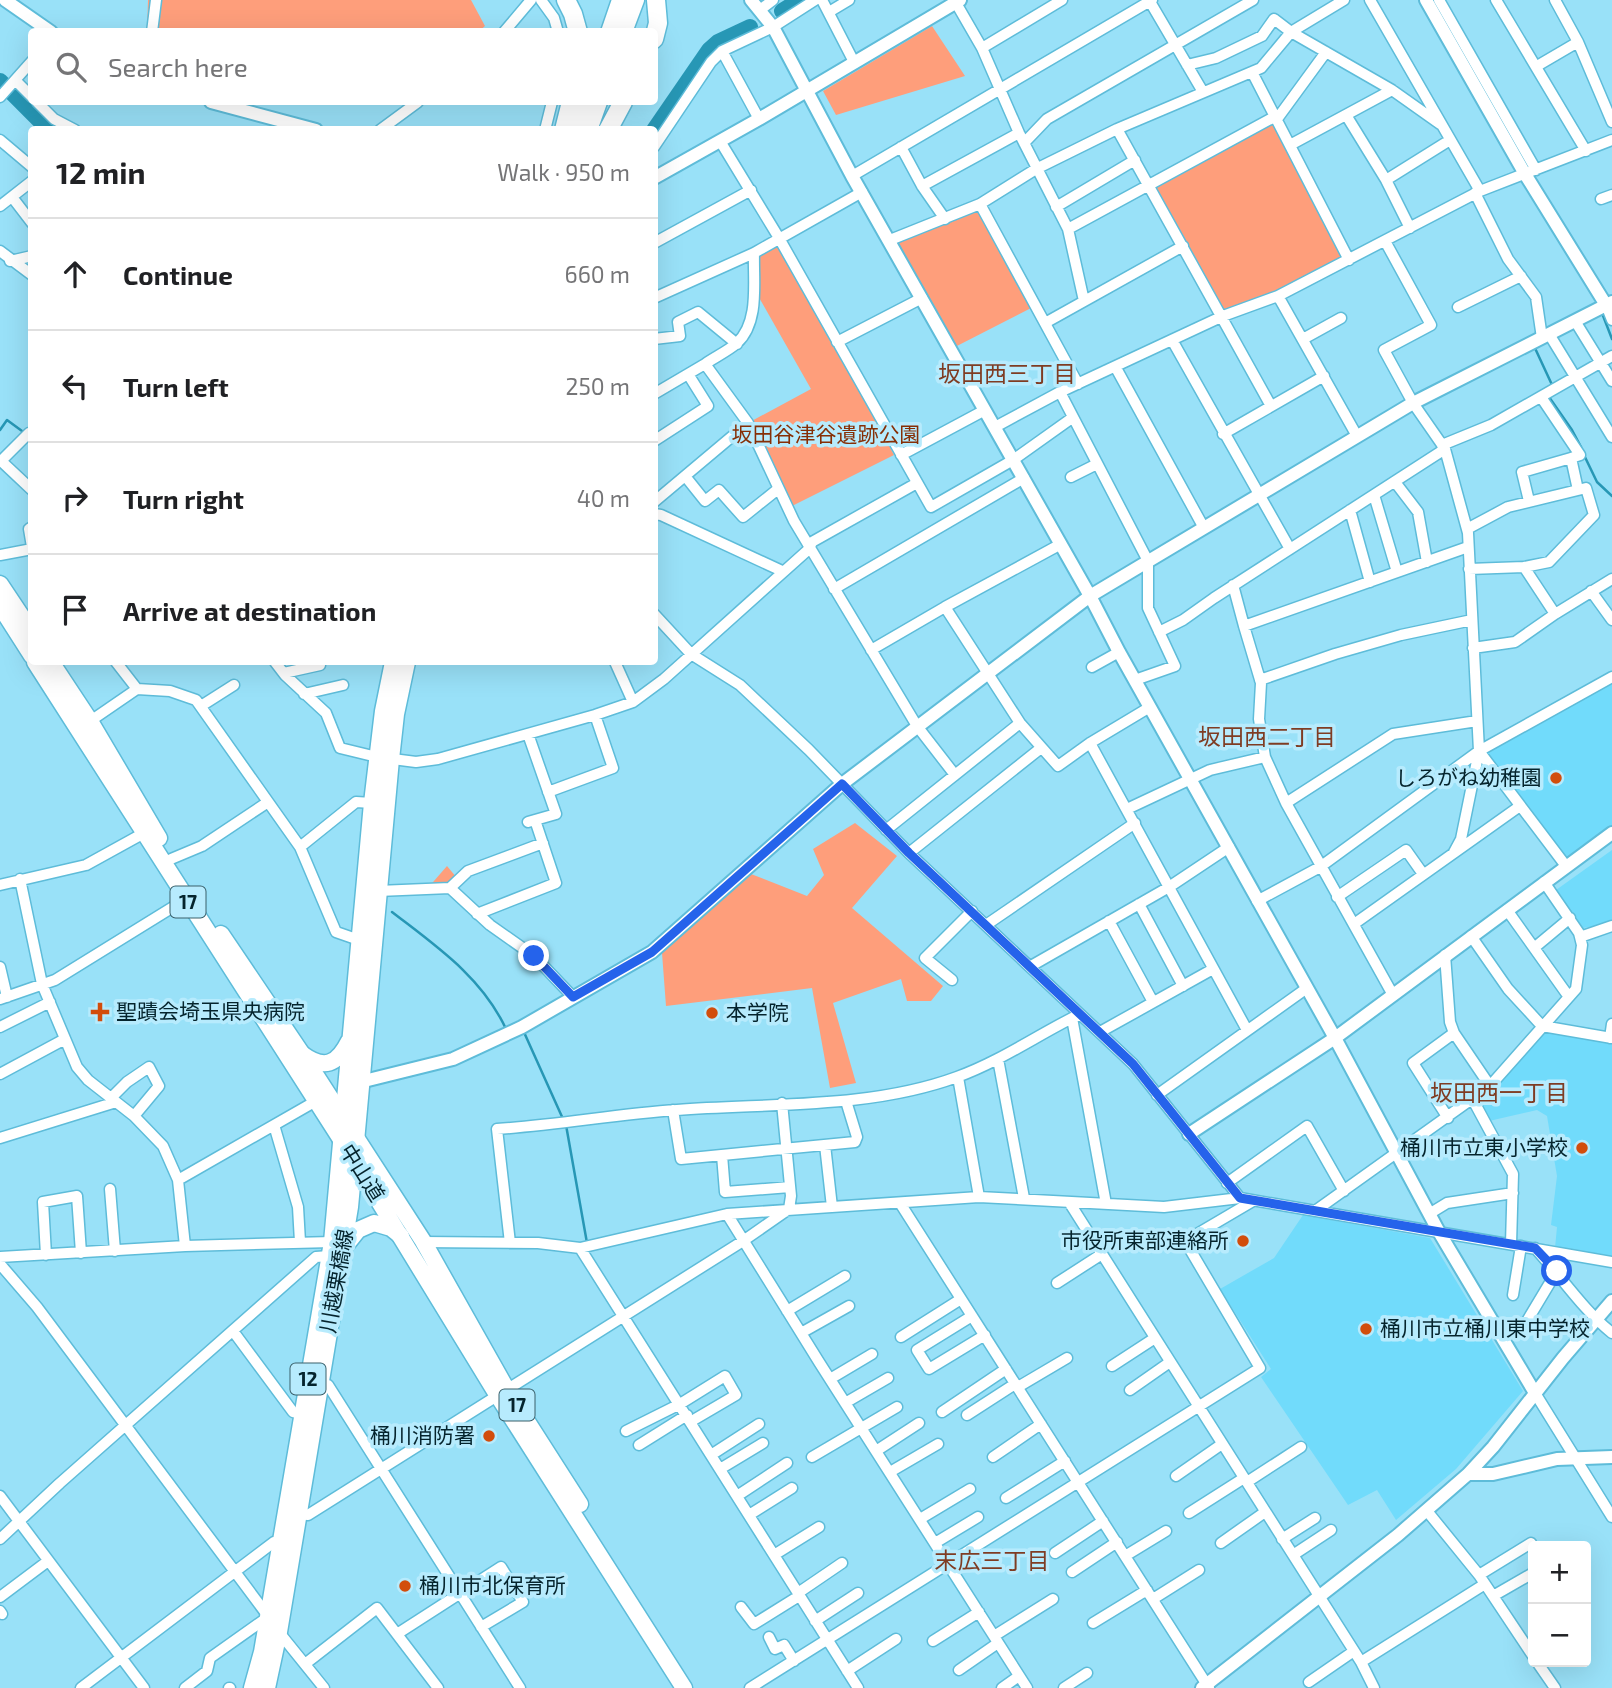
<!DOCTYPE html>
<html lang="en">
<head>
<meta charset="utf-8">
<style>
  :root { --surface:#fff; --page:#f2f2f2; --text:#202124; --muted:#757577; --line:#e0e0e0 }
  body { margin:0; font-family:"Exo 2","Noto Sans JP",sans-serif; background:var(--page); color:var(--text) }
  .controls { position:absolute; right:21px; bottom:21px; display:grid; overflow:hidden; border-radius:7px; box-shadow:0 7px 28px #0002 }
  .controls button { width:63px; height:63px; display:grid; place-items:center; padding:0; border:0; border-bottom:2px solid var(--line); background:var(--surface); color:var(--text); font:35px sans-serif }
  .stop { position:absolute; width:21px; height:21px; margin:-16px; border:5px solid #2563eb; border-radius:50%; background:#fff }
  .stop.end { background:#2563eb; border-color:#fff; box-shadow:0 2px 7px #0008 }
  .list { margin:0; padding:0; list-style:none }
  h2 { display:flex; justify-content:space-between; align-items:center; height:91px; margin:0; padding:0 28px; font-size:30px }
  h2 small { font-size:23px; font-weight:400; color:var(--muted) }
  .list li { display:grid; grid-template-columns:46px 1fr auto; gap:21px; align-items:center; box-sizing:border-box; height:112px; padding:0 28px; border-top:2px solid var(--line) }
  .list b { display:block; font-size:26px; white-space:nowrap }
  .list em { font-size:23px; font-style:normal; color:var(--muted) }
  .icon { flex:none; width:38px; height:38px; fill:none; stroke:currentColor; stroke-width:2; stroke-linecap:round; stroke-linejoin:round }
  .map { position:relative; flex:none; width:1612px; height:1688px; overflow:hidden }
  .search { position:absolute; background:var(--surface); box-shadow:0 7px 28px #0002; left:28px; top:28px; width:630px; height:77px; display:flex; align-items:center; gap:18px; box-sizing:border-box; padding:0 24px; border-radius:7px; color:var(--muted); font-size:26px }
  .panel { position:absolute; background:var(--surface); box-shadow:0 7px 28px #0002; left:28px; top:126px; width:630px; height:539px; border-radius:7px }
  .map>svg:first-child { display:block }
  .built { fill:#71dbfb }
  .green { fill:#fe9e7b }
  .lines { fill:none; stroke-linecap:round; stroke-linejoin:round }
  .stream { stroke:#2797b5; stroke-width:2.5 }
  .river { stroke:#2797b5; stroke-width:16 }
  .minor-casing { stroke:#5ebcd9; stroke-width:13 }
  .tertiary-casing { stroke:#5ebcd9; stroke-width:16 }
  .primary-casing { stroke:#5ebcd9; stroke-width:19 }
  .trunk-casing { stroke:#5ebcd9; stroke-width:19 }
  .motorway-casing { stroke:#5ebcd9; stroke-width:21 }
  .minor { stroke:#fff; stroke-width:10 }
  .tertiary { stroke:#fff; stroke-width:12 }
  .primary { stroke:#fff; stroke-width:16 }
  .trunk { stroke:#fff; stroke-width:16 }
  .motorway { stroke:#fff; stroke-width:18 }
  .route { stroke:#2563eb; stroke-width:9 }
  .poi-dot { fill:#d24d0c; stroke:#b7ebfd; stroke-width:2.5 }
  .labels { text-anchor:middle; stroke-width:7; stroke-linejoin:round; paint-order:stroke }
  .shield { fill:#b7ebfd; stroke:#3a606b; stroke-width:2 }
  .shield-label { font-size:19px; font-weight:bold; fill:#05242d }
  .park-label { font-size:21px; fill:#862f06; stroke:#b7ebfd }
  .poi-label { font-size:21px; fill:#05242d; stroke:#b7ebfd; text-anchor:end }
  .street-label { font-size:21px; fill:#05242d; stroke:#b7ebfd }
  .neighbourhood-label { font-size:23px; fill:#7f3c23; stroke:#b7ebfd }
</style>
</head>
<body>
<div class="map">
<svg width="1612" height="1688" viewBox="0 0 1612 1688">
  <rect width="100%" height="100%" fill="#99e1f8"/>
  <path class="built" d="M1612 677V833L1566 866 1479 751Z
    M1612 850V923L1583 928 1556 890Z
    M1547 1031 1612 1042V1257L1555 1248 1557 1227 1551 1225 1557 1176 1547 1116 1537 1110 1489 1121 1480 1107V1100Z
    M1303 1215 1430 1238 1523 1391 1456 1469 1396 1520 1377 1490 1348 1505 1261 1377 1271 1369 1220 1289 1274 1258Z"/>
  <path class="green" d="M148 0H471L485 26 478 32H147Z
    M932 26 965 76 836 115 823 91Z
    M1276 116 1349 260 1223 316 1149 185Z
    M980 204 1035 306 951 349 890 240Z
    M779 238 894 455 788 508 748 423 811 389 753 287 754 253Z
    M855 823 897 856 852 908 943 986 931 1001H907L901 979 833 1003 856 1083 830 1088 812 988 666 1006 662 953 751 874 807 896 824 875 813 849Z
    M447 866 457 878 450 888 427 889Z"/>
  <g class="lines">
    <path class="stream" d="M1602 313 1612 339
      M1534 346 1553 387
      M1549 397 1572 430 1581 447
      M0 430 7 420 22 431
      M1583 453 1597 482 1612 496
      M392 912C436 946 482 977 506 1029
      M523 1030 563 1119
      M566 1125 587 1243"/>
    <path class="river" d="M782 11 800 0
      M0 81 49 130
      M654 130 709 50 718 42 750 27"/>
    <g class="minor-casing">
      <path id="minor" d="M541 0 554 18 558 32
        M822 0 854 62
        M1149 0 1203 92
        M1370 0 1480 191
        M1439 0 1536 170
        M1496 0 1586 151
        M1555 0 1578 42 1612 122
        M956 3 982 48 1019 133 1068 229 1084 301
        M760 10 773 0
        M829 12 849 0
        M152 32 156 0
        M504 32 531 0
        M982 48 1062 0
        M722 51 759 119
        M1187 65 1216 58 1262 36 1274 19 1291 32 1392 90 1440 124
        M1537 66 1578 42
        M1252 72 1349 260
        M16 81 32 97
        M0 97 32 61
        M37 102 54 119 75 130
        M1346 115 1386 180 1410 228
        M1277 119 1326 52
        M1117 129 1271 406
        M380 130 418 102
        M545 130 552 102
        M0 140 32 167
        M720 141 779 238 931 507 1013 460 1072 418
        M1024 143 1047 119 1253 0
        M1290 145 1392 90
        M654 147 711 62 722 51 773 27 815 0
        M901 147 922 186 945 219
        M852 176 1152 0
        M1386 180 1450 140
        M922 186 1019 133
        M1475 193 1508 259 1536 297 1542 338
        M12 197 32 223
        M1601 199 1612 195
        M980 204 1078 384
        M0 206 32 181
        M1056 207 1135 160
        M1068 229 1276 116
        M890 240 980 204 1036 169 1117 129 1261 68 1291 32 1344 0
        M1385 241 1431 325 1384 350 1413 403 1445 449 1468 533 1479 751 1461 839 1454 852
        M654 243 751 190
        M0 251 32 275
        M754 253C753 281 760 322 737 343 728 351 715 357 705 364L748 423 794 521 917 726 955 775
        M10 261 32 256
        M1278 296 1357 436
        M654 298 754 253 862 192
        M1606 305 1612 320
        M1458 307 1521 276
        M1575 321 1612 381
        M1045 323 1183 246
        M1549 334 1612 437
        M654 339 680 336 678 322 698 312 737 344
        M1303 339 1341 318
        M1172 340 1290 549
        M837 342 922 298
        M1116 368 1204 528
        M1060 392 1148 561V608L1175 666 1135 680
        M654 394 705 364
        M1541 397 1580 455 1571 458
        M995 427 1060 392 1223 316 1278 296 1480 191 1612 140
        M1223 434 1324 376
        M654 441 708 406 688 374
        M1442 445 1491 425 1612 356
        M901 455 985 410
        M0 460 32 490
        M1 461 29 433 32 436
        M685 476 705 501 719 490 743 517 778 489
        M1071 477 1097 464
        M1395 482 1418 512 1427 562
        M1374 495 1397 572
        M654 502 748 423
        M1350 510 1370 582
        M654 514 661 515 782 571
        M32 527 29 529 32 547
        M1467 529 1508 507 1578 490 1571 458 1522 472 1529 501
        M0 555 32 549
        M1524 567 1549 562 1594 515 1586 488 1578 490
        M1469 569 1524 567 1555 614 1612 579
        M1233 585 1244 626 1468 547
        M834 589 1024 478
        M1591 591 1612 620
        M945 607 1061 544
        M654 614 691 654 740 685 809 750 909 853 1133 1064 1240 1198
        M1244 626 1261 683 1259 719 1265 757 1286 803
        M1159 632 1183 620 1214 598 1445 449
        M1473 648 1515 642 1555 614
        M871 650 945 607 1020 723 1058 766 1090 743 1150 707
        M116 662 137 689
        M275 662 285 675 326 713 340 748 377 757 416 762 438 759 595 715 633 702 664 679 809 549 812 542 917 483
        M615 662 633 702
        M1092 667 1119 652
        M284 673 320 665
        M1260 680 1335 654 1401 635 1472 620
        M304 694 343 685
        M201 706 234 685
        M86 724 137 689 170 691 196 700 300 847 336 932 359 940
        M528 734 556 814 528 822
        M1090 743 1247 1030
        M1479 751 1566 866
        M548 792 613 768 595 715
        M1127 809 1210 770 1265 757
        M886 830 1020 723
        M300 847 356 802 372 803
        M909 853 1041 748
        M171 859 202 846 268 802
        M20 879 42 984 77 1067 88 1080 134 1116 163 1146 178 1180 185 1246
        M0 885 86 865 144 833
        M450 888 490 925 534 956 573 997
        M378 891 450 888 468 871 543 843
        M1337 897 1406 850 1423 874
        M1257 901 1320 867 1479 751 1612 677
        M1139 904 1183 986
        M1507 910 1569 997
        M477 914 556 883 535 820
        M1109 921 1153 1002
        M1354 924 1520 806
        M986 925 1135 823
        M1471 936 1508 989 1542 1026 1612 1038
        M1580 937 1612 926
        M1534 948 1570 918
        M1445 955 1450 1022 1454 1033 1490 1086
        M1031 966 1169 887 1229 847
        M0 967 7 997
        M952 980 925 958 972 911
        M1393 995 1286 803 1393 734 1477 721
        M0 999 55 980 186 899
        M1072 1018 1106 1204
        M0 1027 50 1002
        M1100 1032 1213 969
        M1610 1038 1612 1024
        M998 1059 1024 1198
        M0 1074 65 1039
        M958 1077 979 1197
        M1157 1095 1307 988
        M111 1098 127 1082 149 1067 159 1086 134 1116
        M1473 1100 1513 1174 1511 1244
        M673 1110 681 1159 855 1142 857 1137 846 1101
        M1448 1118 1413 1063 1454 1033
        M274 1125 298 1207 300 1242
        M0 1138 116 1102
        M825 1145 832 1207
        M722 1155 725 1192 790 1187
        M178 1180 316 1101
        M1227 1183 1307 1126 1344 1191
        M110 1189 115 1251
        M1069 1202 1361 1662 1374 1688
        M900 1203 1209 1688
        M1315 1211 1490 1086 1576 989 1582 945 1579 933 1544 882
        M727 1214 819 1362 1027 1688
        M1429 1214 1447 1203 1513 1193
        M421 1242 538 1243 580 1248 727 1214 979 1197 1164 1207 1240 1198 1612 1262
        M510 1243 497 1129C558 1125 617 1114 677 1110 769 1103 870 1109 957 1077 1001 1061 1039 1034 1080 1014
        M580 1248 858 1688
        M1535 1248C1561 1276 1583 1310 1612 1333
        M46 1255 43 1202 77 1196 81 1253
        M0 1257 185 1246 332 1242
        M0 1264 37 1307 268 1616
        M1057 1283 1102 1254
        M1513 1295 1521 1246
        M787 1311 845 1276
        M972 1316 917 1350 929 1369 985 1335
        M233 1331 293 1412 302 1414
        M1521 1331 1557 1271
        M801 1333 849 1306
        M901 1337 961 1299
        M1112 1366 1155 1338
        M830 1379 872 1354
        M319 1384 328 1385 520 1688
        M1018 1387 1067 1358
        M1130 1390 1170 1362
        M1535 1393 1612 1517
        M845 1403 888 1378
        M942 1412 1006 1369
        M967 1415 1015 1384
        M626 1431 680 1404 725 1376 736 1395 690 1422
        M639 1445 687 1415
        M876 1451 919 1423
        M711 1455 759 1424
        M812 1457 897 1407
        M993 1457 1041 1424
        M720 1469 763 1443
        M890 1472 938 1444
        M1176 1476 1222 1444
        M1247 1482 1301 1447
        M0 1496 144 1688
        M737 1496 787 1463
        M1006 1498 1065 1461
        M1427 1511 1479 1575 1533 1656
        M1189 1513 1244 1478
        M299 1514 308 1515 743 1241 789 1209 791 1196 782 1103
        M749 1515 792 1488
        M920 1519 970 1489
        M0 1539 60 1483 316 1257 329 1256
        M1282 1539 1315 1518
        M935 1543 978 1517
        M1221 1543 1265 1512
        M1055 1553 1103 1521
        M774 1555 819 1527
        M1293 1555 1331 1530
        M1125 1556 1166 1531
        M1072 1572 1117 1542
        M1479 1575 1531 1543
        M798 1593 842 1563
        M1493 1596 1533 1573
        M0 1597 48 1561
        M1153 1599 1199 1570
        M741 1607 754 1624 799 1596
        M0 1611 2 1614
        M815 1621 858 1593
        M1093 1623 1147 1590
        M278 1631 324 1688
        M397 1634 501 1567 523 1602 481 1627
        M994 1636 1053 1599
        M769 1637 775 1649 784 1645 794 1661
        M933 1641 979 1612
        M1361 1662 1485 1584
        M1537 1662 1555 1688
        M305 1664 377 1608 438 1688
        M959 1670 998 1643
        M847 1671 896 1639
        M1309 1682 1354 1651
        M81 1688 274 1542 281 1543
        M185 1688 207 1671 210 1658 268 1617
        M229 1688H230
        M750 1688 1260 1368 1185 1241 1253 1201
        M1002 1688 1019 1676
        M1064 1688 1087 1673"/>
    </g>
    <g class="tertiary-casing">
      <path id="tertiary" d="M5 0 51 32
        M751 0 773 27 852 176 1090 596 1119 652 1335 1038 1439 1232 1535 1393
        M1426 0 1525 174 1606 305
        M211 102 316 130
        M654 178 759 119 960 0
        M360 1082 453 1059 522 1027 652 952 842 784 1090 596 1413 403 1612 302
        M1189 1134 1335 1038 1612 833
        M1468 1474H1493L1557 1459 1612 1457
        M1202 1688 1398 1535 1468 1474 1493 1447 1563 1358 1612 1301"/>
    </g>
    <g class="primary-casing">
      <path id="primary" d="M609 32 620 0
        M624 32 636 0
        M575 130 585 102
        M589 130 599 102
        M302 1054C324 1070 337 1065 349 1041
        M346 1245 358 1230 374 1223 391 1228 401 1236
        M252 1688 262 1652 332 1242 372 803 383 711 393 662
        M267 1688 279 1632 350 1207 391 759 396 714 407 662"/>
    </g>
    <g class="trunk-casing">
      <path id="trunk" d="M0 584 32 632
        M0 606 32 656
        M35 662 342 1141 498 1396 684 1688
        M51 662 90 721 159 838
        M221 934 302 1054 423 1241 507 1390 580 1504"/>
    </g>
    <g class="motorway-casing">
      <path id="motorway" d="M566 0 573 14 578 32
        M654 39 658 23 656 0
        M564 130 571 102
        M608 130 623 102"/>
    </g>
    <use href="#minor" class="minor"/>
    <use href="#tertiary" class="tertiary"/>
    <use href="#primary" class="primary"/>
    <use href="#trunk" class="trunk"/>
    <use href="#motorway" class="motorway"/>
  </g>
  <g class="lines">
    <path class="route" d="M534 956 573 997 652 952 842 784 909 853 1133 1064 1240 1198 1535 1248 1557 1271"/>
  </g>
  <g class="poi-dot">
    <circle cx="1556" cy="778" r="7"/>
    <path d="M96.5 1001.5h7v7h7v7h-7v7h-7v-7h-7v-7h7z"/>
    <circle cx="712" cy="1013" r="7"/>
    <circle cx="1582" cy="1148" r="7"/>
    <circle cx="1243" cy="1241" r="7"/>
    <circle cx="1366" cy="1329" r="7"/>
    <circle cx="489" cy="1436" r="7"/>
    <circle cx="405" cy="1586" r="7"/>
  </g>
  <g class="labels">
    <g class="shield">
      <rect x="170.5" y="886.5" width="35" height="31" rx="5"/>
      <rect x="290.5" y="1363.5" width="35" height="31" rx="5"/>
      <rect x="499.5" y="1389.5" width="35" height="31" rx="5"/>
    </g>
    <g class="shield-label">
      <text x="188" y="909">17</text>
      <text x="308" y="1386">12</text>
      <text x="517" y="1412">17</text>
    </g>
    <g class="park-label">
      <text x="826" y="442">坂田谷津谷遺跡公園</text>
    </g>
    <g class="poi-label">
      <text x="1542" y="785">しろがね幼稚園</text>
      <text x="116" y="1019" text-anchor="start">聖蹟会埼玉県央病院</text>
      <text x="726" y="1020" text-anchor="start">本学院</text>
      <text x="1568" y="1155">桶川市立東小学校</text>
      <text x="1229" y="1248">市役所東部連絡所</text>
      <text x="1380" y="1336" text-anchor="start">桶川市立桶川東中学校</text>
      <text x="475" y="1443">桶川消防署</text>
      <text x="419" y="1593" text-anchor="start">桶川市北保育所</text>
    </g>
    <g class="street-label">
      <text transform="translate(362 1173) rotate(58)" y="7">中山道</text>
      <text transform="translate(337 1281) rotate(-80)" y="7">川越栗橋線</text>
    </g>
    <g class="neighbourhood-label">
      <text x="1007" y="382">坂田西三丁目</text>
      <text x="1267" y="745">坂田西二丁目</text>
      <text x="1499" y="1101">坂田西一丁目</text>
      <text x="992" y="1569">末広三丁目</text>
    </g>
  </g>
</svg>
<div class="controls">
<button>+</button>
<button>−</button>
</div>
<div class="stop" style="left:1557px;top:1271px"></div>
<div class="stop end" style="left:534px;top:956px"></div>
<div class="search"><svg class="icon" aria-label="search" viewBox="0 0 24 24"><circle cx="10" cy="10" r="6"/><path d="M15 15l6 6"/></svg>Search here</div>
<section class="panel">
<h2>12 min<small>Walk · 950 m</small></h2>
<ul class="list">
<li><svg class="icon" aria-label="ahead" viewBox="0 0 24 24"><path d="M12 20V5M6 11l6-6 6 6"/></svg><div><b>Continue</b></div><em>660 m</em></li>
<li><svg class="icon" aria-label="left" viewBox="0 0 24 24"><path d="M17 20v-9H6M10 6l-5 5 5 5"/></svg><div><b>Turn left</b></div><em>250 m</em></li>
<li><svg class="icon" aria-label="right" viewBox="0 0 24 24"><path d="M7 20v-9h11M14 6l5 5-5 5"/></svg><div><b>Turn right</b></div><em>40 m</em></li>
<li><svg class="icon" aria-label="arrive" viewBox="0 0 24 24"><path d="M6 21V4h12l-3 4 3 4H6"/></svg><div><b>Arrive at destination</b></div></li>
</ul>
</section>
</div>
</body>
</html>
